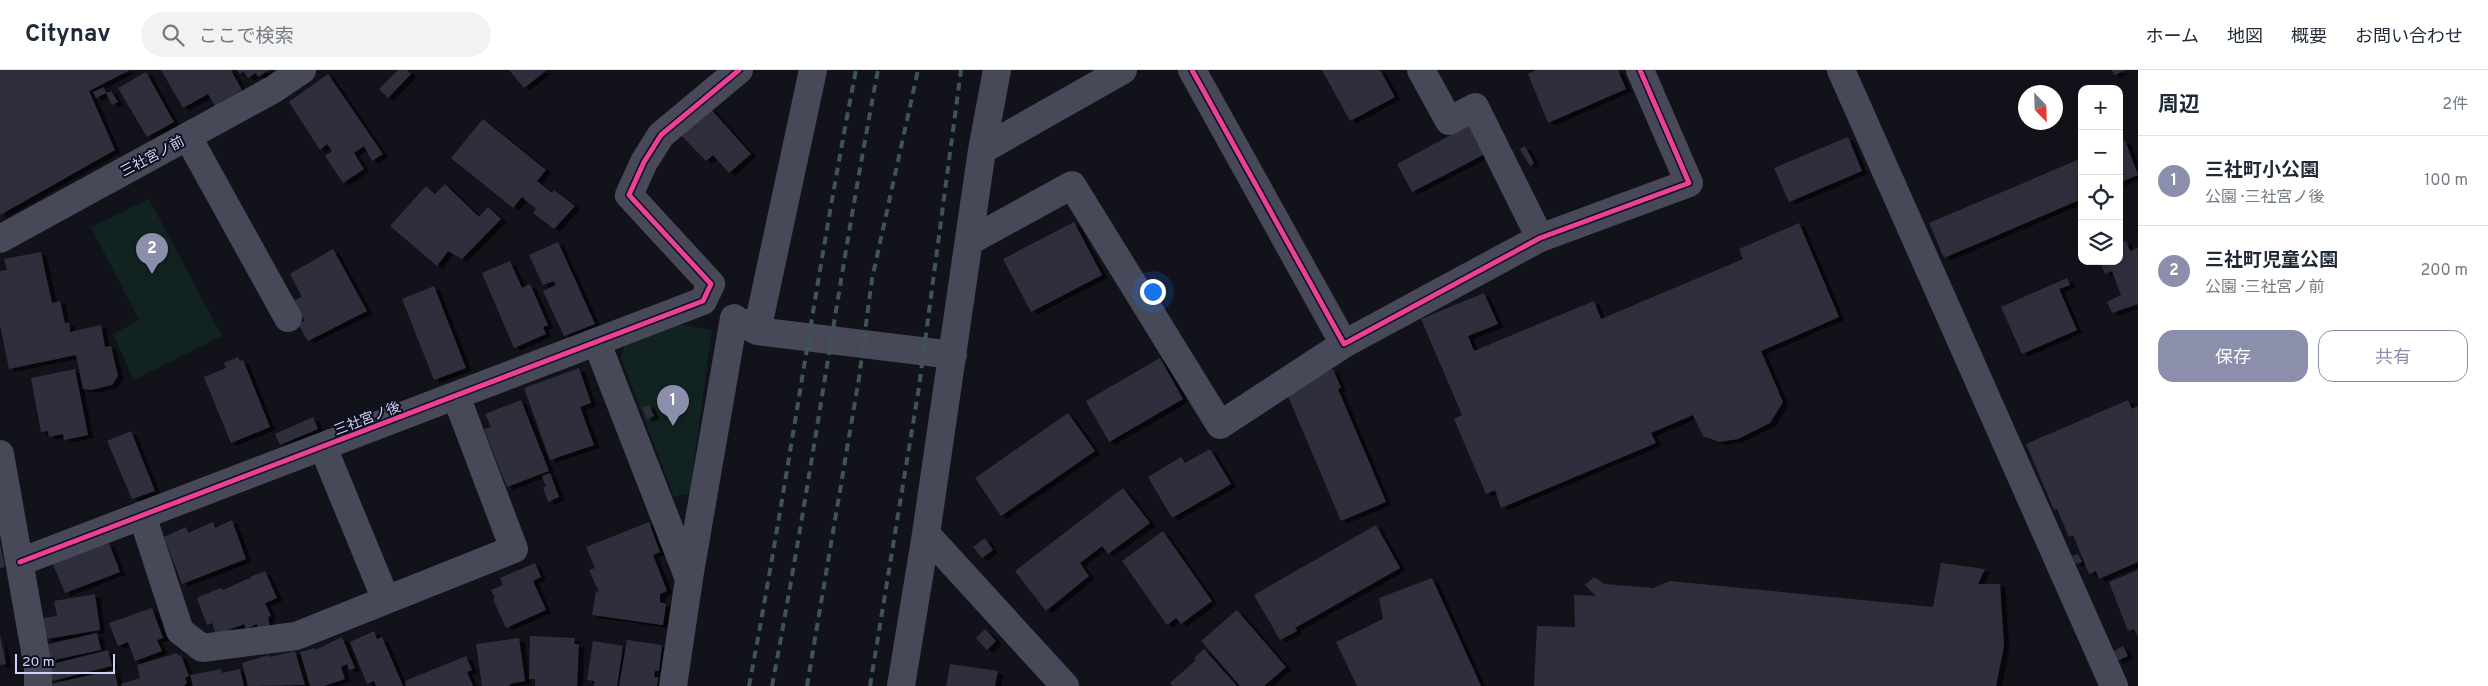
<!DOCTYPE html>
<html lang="ja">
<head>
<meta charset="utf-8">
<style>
  :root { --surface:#fff; --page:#f2f2f3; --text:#1f2937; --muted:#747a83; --line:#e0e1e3; --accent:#8c8fac }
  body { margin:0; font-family:Overpass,"Noto Sans JP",sans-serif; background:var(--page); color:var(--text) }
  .controls { position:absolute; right:15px; top:15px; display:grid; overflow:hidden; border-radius:10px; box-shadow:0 2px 12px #0003 }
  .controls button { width:45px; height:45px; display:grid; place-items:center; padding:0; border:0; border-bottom:1px solid var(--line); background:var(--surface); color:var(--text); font:25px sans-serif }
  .compass { position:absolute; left:2018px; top:15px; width:45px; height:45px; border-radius:50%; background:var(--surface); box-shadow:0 2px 12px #0003; rotate:157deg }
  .scale { position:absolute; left:15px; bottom:12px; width:100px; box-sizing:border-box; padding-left:5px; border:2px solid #ced3fa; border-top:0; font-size:14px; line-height:18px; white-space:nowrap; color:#ced3fa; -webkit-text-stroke:4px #0e0e1d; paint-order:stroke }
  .you { position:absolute; left:1152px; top:221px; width:18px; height:18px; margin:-12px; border:4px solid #fff; border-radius:50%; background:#1a73e8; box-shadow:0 0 0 8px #1a73e833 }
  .badge { display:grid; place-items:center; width:32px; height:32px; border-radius:50%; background:var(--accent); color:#fff; font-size:16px; font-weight:700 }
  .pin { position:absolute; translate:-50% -41px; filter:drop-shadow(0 1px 2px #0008) }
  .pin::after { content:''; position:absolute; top:26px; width:18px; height:15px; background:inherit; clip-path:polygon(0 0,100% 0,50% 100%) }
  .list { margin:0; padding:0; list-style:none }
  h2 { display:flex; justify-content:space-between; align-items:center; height:65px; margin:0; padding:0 20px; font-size:21px }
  h2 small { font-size:16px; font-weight:400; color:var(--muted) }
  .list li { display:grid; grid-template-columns:32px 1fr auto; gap:15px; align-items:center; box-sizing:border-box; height:90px; padding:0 20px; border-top:1px solid var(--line) }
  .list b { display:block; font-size:19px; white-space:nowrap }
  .list p { margin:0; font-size:16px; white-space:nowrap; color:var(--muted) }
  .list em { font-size:16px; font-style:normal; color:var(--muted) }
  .actions { display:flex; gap:10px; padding:15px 20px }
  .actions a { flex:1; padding:11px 0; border:1px solid var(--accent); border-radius:15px; text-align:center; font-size:18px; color:var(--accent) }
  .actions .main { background:var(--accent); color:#fff }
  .icon { flex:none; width:28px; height:28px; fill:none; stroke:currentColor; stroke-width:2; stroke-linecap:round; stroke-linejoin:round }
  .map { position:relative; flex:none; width:2138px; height:616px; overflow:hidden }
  header { display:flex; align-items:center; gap:30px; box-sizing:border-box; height:70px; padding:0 25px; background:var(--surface); border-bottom:1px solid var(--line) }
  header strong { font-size:24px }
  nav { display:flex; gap:28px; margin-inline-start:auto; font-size:18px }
  .search { width:350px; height:45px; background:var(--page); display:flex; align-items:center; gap:12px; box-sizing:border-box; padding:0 18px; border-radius:28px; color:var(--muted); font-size:19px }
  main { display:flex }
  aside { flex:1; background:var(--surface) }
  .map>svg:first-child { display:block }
  .green { fill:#112320 }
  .building { fill:#2f2f3c; filter:url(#shadow) }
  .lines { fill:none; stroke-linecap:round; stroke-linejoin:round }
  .street { stroke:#474959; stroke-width:28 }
  .rail { stroke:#3e545b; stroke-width:4; stroke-dasharray:8 6; stroke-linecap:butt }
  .cycleway-casing { stroke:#0e0e1d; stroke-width:8 }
  .cycleway { stroke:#ea4096; stroke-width:5 }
  .labels { text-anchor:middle; stroke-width:4; stroke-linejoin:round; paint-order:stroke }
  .street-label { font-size:14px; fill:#ced3fa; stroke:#0e0e1d }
</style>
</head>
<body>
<header>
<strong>Citynav</strong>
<div class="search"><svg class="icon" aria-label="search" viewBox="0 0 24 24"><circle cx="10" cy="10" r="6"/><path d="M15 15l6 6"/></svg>ここで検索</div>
<nav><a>ホーム</a><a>地図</a><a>概要</a><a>お問い合わせ</a></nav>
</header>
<main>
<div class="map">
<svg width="2138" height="616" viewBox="0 0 2138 616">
  <defs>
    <filter id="shadow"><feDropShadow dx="5.5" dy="3" stdDeviation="0" flood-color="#0009"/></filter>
  </defs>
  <rect width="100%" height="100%" fill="#12121a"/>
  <path class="green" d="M149 129 222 266 134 310 113 264 139 250 91 157Z
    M670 253 712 260 690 423 674 427 621 288 625 273Z"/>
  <path class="building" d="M0 0H130L89 21 115 80 0 145Z
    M161 0H231L242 20 215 36 208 24 183 38Z
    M237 0H269L258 7 256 3 248 8 243 1 240 4Z
    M398 0H407L411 4 388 28 379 19Z
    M509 0H547L524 18Z
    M1322 0H1380L1395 27 1350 51Z
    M1536 0H1618L1626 19 1548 53 1528 4Z
    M2112 0H2126L2114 5Z
    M146 2 174 52 147 67 118 18Z
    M328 4 383 84 372 91 364 76 354 83 364 99 343 113 325 86 332 81 327 74 320 80 289 32Z
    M104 17 106 23 111 21 118 32 112 35 106 23 96 28 93 22Z
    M709 37 751 84 729 103 713 85 706 91 678 62Z
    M483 49 546 100 537 111 552 123 554 120 575 136 554 159 533 143 536 139 522 127 513 138 451 88Z
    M1473 53 1487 83 1412 122 1397 94Z
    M1848 67 1862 101 1789 132 1774 98Z
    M2125 70 2138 105 2119 113V72Z
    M1525 76 1534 93 1530 96 1520 79Z
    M2082 88V129L1944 188 1929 153Z
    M445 114 479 147 488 137 501 149 462 189 448 181 437 196 390 156 426 116 435 124Z
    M1074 152 1102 205 1031 242 1003 189Z
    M1799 153 1839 247 1761 281 1783 332 1770 353 1738 369 1719 372 1703 366 1693 345 1651 363 1656 373 1501 438 1495 420 1486 424 1454 349 1462 345 1421 249 1484 223 1498 254 1468 266 1474 281 1594 231 1601 249 1743 189 1739 179Z
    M2126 171 2130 181 2138 178V234L2112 243 2107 232 2121 225 2112 201 2105 204 2100 191H2119V174Z
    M558 172 595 254 564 266 543 221 556 215 554 211 543 215 529 185Z
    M333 179 367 241 308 271 298 254 305 251 292 231 302 227 290 204Z
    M41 182 52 233 60 231 65 254 69 252 70 262 101 255 105 277 111 276 118 306 112 315 91 320 83 319 76 285 9 299 0 255V201L7 200 4 189Z
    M510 191 522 218 530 214 548 255 543 257 546 264 514 278 482 203Z
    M2067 208 2070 215 2059 219 2077 260 2022 284 2001 237Z
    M434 216 466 298 434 310 402 229Z
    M238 287 240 291 243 290 270 357 231 373 204 307 226 298 224 293Z
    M1160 288 1183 329 1109 372 1086 331Z
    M579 298 591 333 580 337 594 375 550 390 524 318Z
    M75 299 88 365 64 370 63 364 49 367 48 361 41 362 31 308Z
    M1333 299 1341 318 1338 319 1386 432 1341 451 1285 319Z
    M521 330 549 401 507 417 484 359 491 357 485 344Z
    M2128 330 2132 339 2138 336V492L2099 509 2096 501 2089 504 2073 465 2069 467 2057 439 2054 440 2026 374Z
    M649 335 654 346 647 349 642 338Z
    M1068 343 1095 381 1001 446 975 408Z
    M313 347 318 359 280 375 275 364Z
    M131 361 155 421 132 429 107 371Z
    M1210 379 1231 414 1172 448 1148 407 1181 387 1185 393Z
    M550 403 559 427 548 432 543 417H546L542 406Z
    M1123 418 1150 453 1108 484 1102 476 1080 493 1089 506 1046 541 1015 501Z
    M232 450 246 489 182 514 164 467 186 457 188 463 213 452 215 458Z
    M649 452 660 482 653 485 667 521 660 524V532L666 534 663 555 592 545 596 521 599 522 589 500 595 498 586 477Z
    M1376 455 1400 498 1295 558 1297 561 1280 570 1254 525Z
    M1163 461 1212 531 1181 554 1176 548 1167 555 1122 491Z
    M985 468 993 480 982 488 973 477Z
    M0 473 5 497 0 498Z
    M109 473 120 502 65 523 52 492Z
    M2078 484 2082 492 2076 494 2072 486Z
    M535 493 541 507 533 511 546 540 506 558 493 529 495 528 491 520 503 515 500 508Z
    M1941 493 1985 499 1978 514H2000L2004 576 1996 616H1534L1537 556 1575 557 1574 525 1596 526 1585 515 1594 507 1605 514 1653 518 1670 511 1933 537Z
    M2138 500V567L2134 559 2128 561 2109 512Z
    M265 501 277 528 265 533 271 546 268 547 270 558 258 560 257 554 246 559 244 554 216 565 212 553 207 555 197 528 220 518 223 520 247 509H251L250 507Z
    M1432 508 1481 616H1357L1336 572 1383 549 1379 528Z
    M95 524 100 560 46 569 43 548 57 546 54 531Z
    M152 538 163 568 157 570 162 581 135 591 128 572 118 576 109 553Z
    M1237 540 1286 597 1264 616H1240L1201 571Z
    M985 559 996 571 987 580 976 568Z
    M374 561 377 569 382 567 403 616H376L374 611 367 614 350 572Z
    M97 563 101 580 49 591 45 575Z
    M0 565 6 594 0 595Z
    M530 566 575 568 574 574H579L577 616H535V609H529Z
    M342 567 355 598 349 600 347 594 341 597 345 609 324 616H310L300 582 315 578V580Z
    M519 568 525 611 509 614 510 616H482L476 574Z
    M627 570 662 575 659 601H655L654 607H658L657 616H619Z
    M593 571 623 576 617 616H594V611L587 610Z
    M2123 576 2128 586 2117 591 2112 582Z
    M1204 579 1237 616H1172L1170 613 1196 590 1194 588Z
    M108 580 112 596 52 611 48 595Z
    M295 581 305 615 248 616 242 593 269 585 270 587Z
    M177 583 178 586 181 585 189 606 185 608 187 612 184 616H122L121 614 140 608 137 595Z
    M466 586 472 600 467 602 473 616H406L405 611Z
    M950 594 998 601 995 616H946Z
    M221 599 222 603 240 599 244 616H193L190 605Z
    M114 600 118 616H50V614Z"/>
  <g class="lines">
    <path class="street" d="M1192 0 1344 274 1540 168 1689 113 1640 0
      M1421 0 1449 51 1475 37 1540 168
      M1841 0 2114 616
      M188 67 288 248
      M982 80 1123 0
      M0 169 274 19 302 0
      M970 171 1072 115 1220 355 1344 274
      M741 252 757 261 953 285
      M757 261 813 0
      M597 273 689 509 673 616
      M323 377 386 530
      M0 384 38 598V616
      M142 445 180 561 202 578 296 566 514 479 456 326
      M926 464 1065 616
      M20 492 703 231 711 214 629 125 644 92 661 65 739 0
      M689 508 734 248
      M901 616 926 464 982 80 997 0"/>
    <path class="rail" d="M749 616C788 411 816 205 856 0
      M772 616C811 411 839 205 878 0
      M807 616 859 308 872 209 918 0
      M870 616 919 317 961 0"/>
    <g class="cycleway-casing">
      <path id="cycleway" d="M1192 0 1344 274 1540 168 1689 113 1640 0
        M20 492 703 231 711 214 629 125 644 92 661 65 739 0"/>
    </g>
    <use href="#cycleway" class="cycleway"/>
  </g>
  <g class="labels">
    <g class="street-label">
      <text transform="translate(152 86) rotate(-28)" y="5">三社宮ノ前</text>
      <text transform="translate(367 348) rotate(-21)" y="5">三社宮ノ後</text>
    </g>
  </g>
</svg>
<div class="controls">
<button>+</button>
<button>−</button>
<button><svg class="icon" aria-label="locate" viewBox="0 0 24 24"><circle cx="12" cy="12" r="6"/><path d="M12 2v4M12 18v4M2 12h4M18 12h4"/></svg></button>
<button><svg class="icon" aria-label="layers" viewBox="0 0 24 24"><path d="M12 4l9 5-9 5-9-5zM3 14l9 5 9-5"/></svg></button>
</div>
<svg class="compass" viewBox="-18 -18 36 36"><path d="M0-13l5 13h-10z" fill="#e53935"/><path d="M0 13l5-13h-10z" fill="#747a83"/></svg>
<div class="scale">20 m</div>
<div class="you"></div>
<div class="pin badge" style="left:673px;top:356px">1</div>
<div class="pin badge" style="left:152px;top:204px">2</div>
</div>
<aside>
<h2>周辺<small>2件</small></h2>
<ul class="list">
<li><span class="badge">1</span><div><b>三社町小公園</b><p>公園 · 三社宮ノ後</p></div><em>100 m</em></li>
<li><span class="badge">2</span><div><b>三社町児童公園</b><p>公園 · 三社宮ノ前</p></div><em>200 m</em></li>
</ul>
<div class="actions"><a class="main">保存</a><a>共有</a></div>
</aside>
</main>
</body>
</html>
